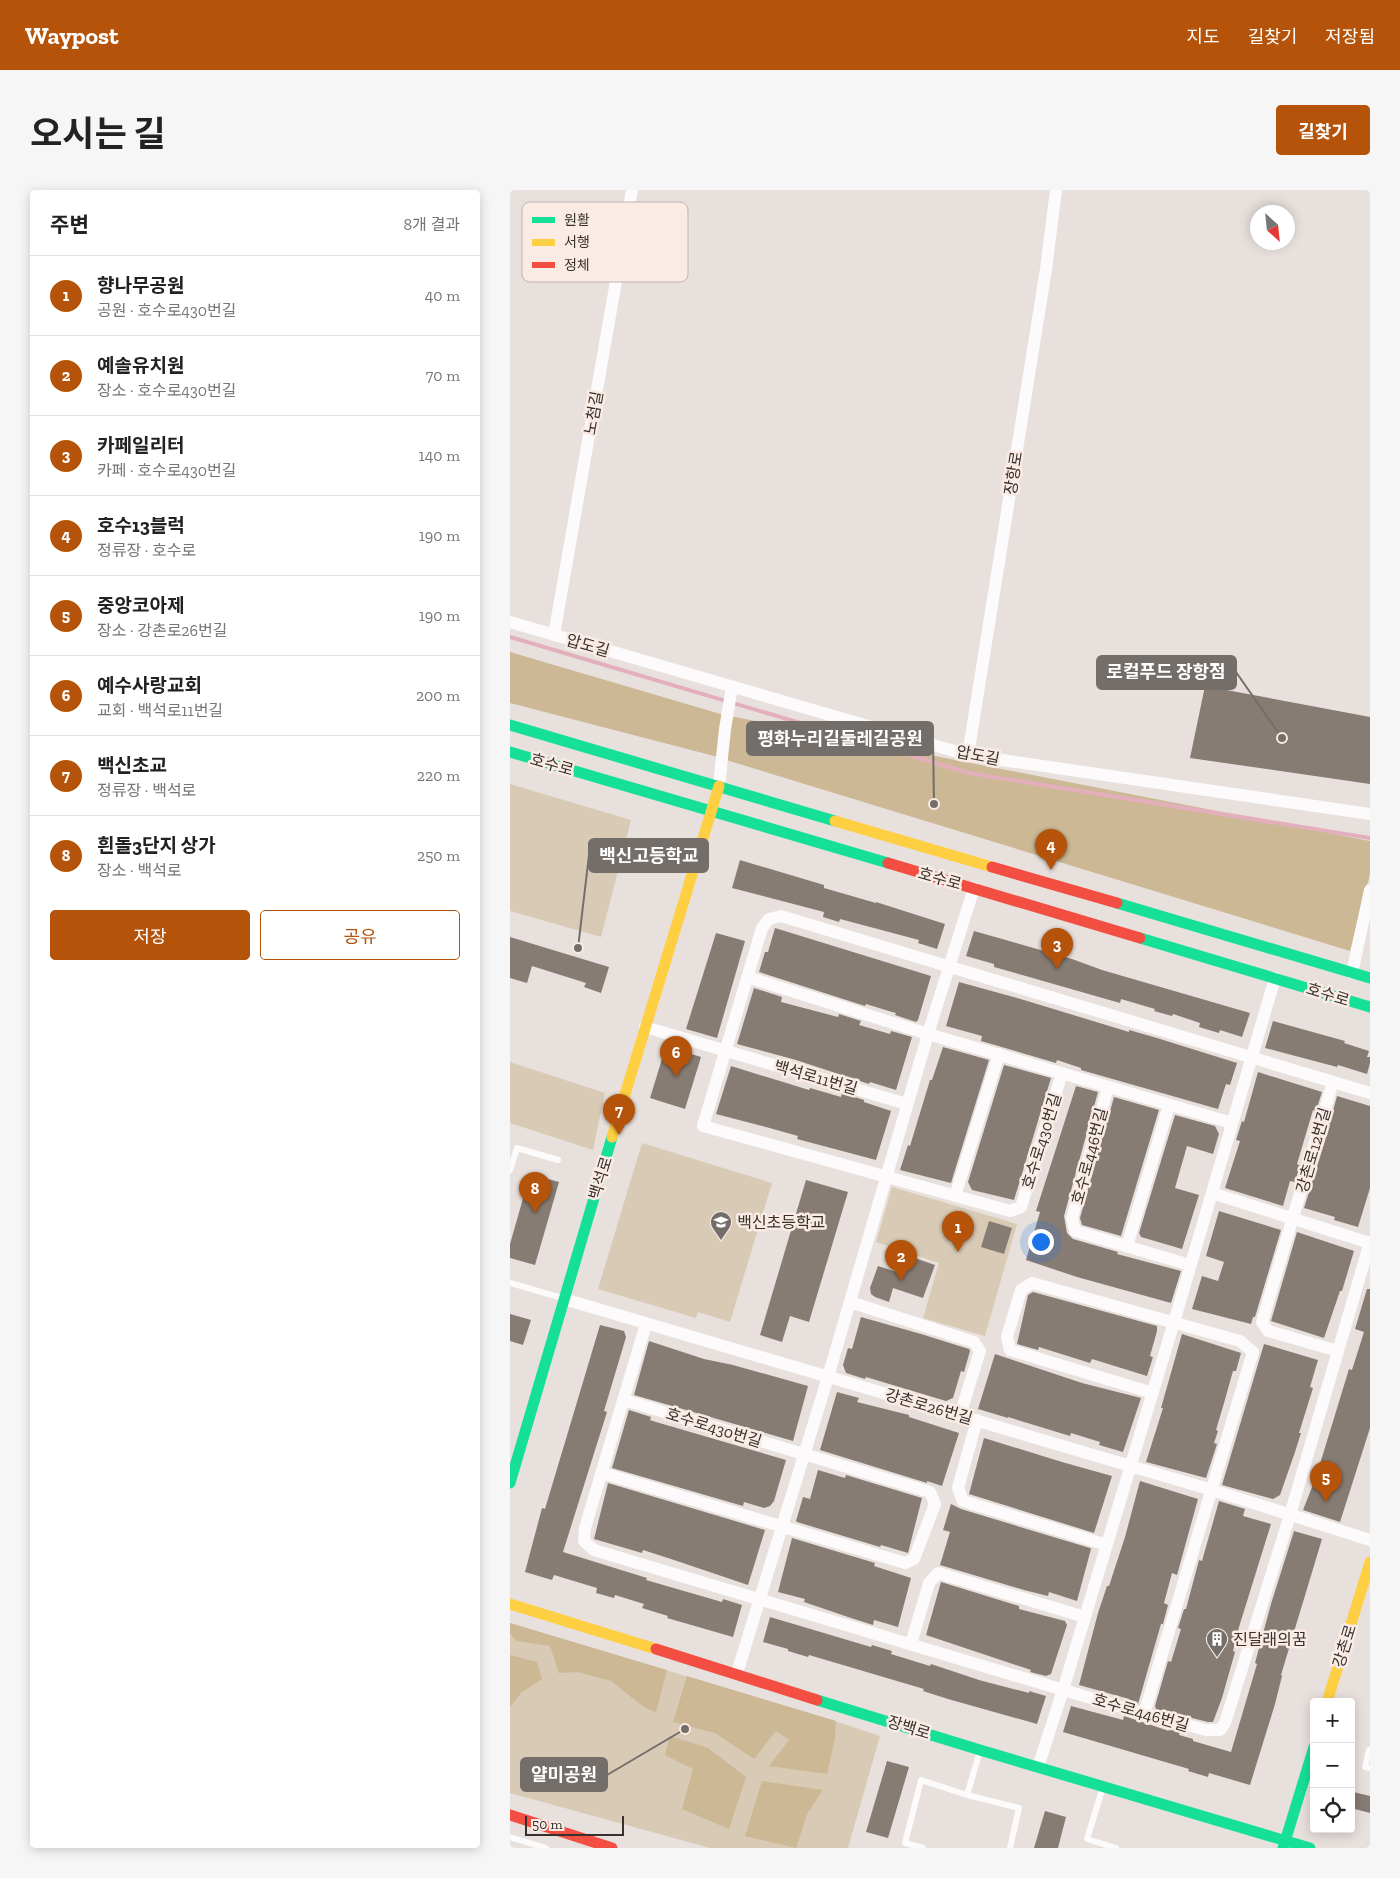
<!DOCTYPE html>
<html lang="ko">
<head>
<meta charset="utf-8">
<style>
  :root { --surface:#fff; --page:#f6f6f6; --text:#222; --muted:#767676; --line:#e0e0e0; --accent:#b45309 }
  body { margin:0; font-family:"Zilla Slab","Noto Sans KR",serif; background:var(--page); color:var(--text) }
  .controls { position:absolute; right:15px; bottom:15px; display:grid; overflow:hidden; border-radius:5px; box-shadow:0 2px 12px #0003 }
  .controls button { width:45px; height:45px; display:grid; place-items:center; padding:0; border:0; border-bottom:1px solid var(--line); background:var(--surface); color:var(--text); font:25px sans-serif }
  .compass { position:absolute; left:740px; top:15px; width:45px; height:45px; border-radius:50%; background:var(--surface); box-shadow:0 2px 12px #0003; rotate:153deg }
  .scale { position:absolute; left:15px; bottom:12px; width:99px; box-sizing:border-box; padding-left:5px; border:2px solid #36312e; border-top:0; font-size:14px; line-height:18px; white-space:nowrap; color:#36312e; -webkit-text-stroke:4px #faebe5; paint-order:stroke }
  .you { position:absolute; left:530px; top:1051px; width:18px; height:18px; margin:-12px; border:4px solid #fff; border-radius:50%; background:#1a73e8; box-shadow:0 0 0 8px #1a73e833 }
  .badge { display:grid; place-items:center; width:32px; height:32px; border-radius:50%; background:var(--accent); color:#fff; font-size:16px; font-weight:700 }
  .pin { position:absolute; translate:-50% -41px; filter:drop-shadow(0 1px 2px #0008) }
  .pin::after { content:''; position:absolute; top:26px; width:18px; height:15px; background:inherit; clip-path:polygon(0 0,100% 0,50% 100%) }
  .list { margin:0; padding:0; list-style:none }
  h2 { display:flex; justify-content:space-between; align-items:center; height:65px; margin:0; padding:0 20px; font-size:21px }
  h2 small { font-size:16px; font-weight:400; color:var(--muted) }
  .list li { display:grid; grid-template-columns:32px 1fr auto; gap:15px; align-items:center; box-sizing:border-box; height:80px; padding:0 20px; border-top:1px solid var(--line) }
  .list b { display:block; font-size:19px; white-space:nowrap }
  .list p { margin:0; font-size:16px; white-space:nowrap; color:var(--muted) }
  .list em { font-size:16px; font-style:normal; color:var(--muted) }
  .actions { display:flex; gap:10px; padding:15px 20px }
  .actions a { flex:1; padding:11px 0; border:1px solid var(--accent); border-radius:5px; text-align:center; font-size:18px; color:var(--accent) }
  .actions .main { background:var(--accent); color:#fff }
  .icon { flex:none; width:28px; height:28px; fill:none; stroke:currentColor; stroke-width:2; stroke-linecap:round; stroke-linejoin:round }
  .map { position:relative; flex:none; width:860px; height:1658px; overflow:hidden; border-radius:5px }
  header { display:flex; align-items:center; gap:30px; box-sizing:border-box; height:70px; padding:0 25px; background:var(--accent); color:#fff }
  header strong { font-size:24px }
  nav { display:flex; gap:28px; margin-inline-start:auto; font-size:18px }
  .intro { display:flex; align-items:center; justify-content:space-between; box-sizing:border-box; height:120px; padding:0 30px }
  h1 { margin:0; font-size:35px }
  .button { padding:12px 22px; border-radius:5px; background:var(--accent); color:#fff; font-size:18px; font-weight:700 }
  main { display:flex; gap:30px; padding:0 30px }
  aside { flex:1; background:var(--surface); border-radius:5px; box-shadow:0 2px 12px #0003 }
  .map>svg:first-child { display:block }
  .green { fill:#d8cab4 }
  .forest { fill:#ccb894 }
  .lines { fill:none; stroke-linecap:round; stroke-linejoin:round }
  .stream { stroke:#e3afbd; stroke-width:4 }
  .building { fill:#877c73 }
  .lane { stroke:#fcfafa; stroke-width:6 }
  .street { stroke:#fcfafa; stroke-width:12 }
  .fast { stroke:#16e098; stroke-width:11 }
  .slow { stroke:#ffcf43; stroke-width:11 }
  .jam { stroke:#f24e42; stroke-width:11 }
  .labels { text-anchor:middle; stroke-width:5; stroke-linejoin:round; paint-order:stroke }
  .street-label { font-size:16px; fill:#36312e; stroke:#faebe5 }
  .poi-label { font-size:16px; fill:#36312e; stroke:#faebe5; text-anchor:start }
  .key { fill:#faebe5; stroke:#bfb3ae; stroke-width:1 }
  .key-label { font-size:14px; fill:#36312e }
  .leader { fill:none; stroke:#746e6b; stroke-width:2 }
  .callout-dot { fill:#746e6b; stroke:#faebe5; stroke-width:2 }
  .callout { fill:#746e6b; stroke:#746e6b; stroke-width:2 }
  .callout-label { font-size:18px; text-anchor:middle; font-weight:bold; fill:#fff }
</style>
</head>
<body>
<header>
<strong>Waypost</strong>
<nav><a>지도</a><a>길찾기</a><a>저장됨</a></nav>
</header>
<div class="intro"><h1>오시는 길</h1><a class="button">길찾기</a></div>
<main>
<aside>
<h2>주변<small>8개 결과</small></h2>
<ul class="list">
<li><span class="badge">1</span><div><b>향나무공원</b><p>공원 · 호수로430번길</p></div><em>40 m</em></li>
<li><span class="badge">2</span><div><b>예솔유치원</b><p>장소 · 호수로430번길</p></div><em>70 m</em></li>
<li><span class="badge">3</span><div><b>카페일리터</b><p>카페 · 호수로430번길</p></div><em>140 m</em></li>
<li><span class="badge">4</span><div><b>호수13블럭</b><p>정류장 · 호수로</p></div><em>190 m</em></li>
<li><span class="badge">5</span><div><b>중앙코아제</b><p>장소 · 강촌로26번길</p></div><em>190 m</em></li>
<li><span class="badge">6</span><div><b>예수사랑교회</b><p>교회 · 백석로11번길</p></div><em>200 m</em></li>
<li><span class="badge">7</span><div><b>백신초교</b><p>정류장 · 백석로</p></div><em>220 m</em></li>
<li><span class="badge">8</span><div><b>흰돌3단지 상가</b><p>장소 · 백석로</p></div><em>250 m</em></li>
</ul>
<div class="actions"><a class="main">저장</a><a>공유</a></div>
</aside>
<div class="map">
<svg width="860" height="1658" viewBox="0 0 860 1658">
  <rect width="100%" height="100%" fill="#e8e0dd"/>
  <path class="green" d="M0 594 121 630 91 747 0 721Z
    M0 872 95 903 83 960 0 933Z
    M132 953 262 993 220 1132 188 1122 186 1128 88 1099Z
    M382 997 507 1034 475 1146 413 1128 429 1073 366 1052Z
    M0 1433 331 1533 370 1546 338 1658H200L0 1603Z"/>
  <path class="forest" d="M0 462 214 525 208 567 0 513Z
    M220 526 860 651V684L840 761 213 569Z
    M0 1433 157 1480 146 1522 135 1518 101 1491 68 1482 49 1483 40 1456 6 1451 0 1443Z
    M0 1465 27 1472 32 1489 12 1502 0 1517Z
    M177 1486 326 1531 325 1548 317 1584 259 1576 279 1550 266 1541 244 1569 205 1543 163 1532Z
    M160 1546 198 1558 236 1587 219 1639 172 1619 183 1579 155 1565Z
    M252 1591 313 1600 297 1624 286 1658 235 1646Z"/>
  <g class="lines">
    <path class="stream" d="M0 447 459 583 860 648"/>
  </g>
  <path class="building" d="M695 496 860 527V594L680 568Z
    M230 670 314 695V698L366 713V712L435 734 427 759 408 753 409 750 330 729 329 732 313 727 314 722 222 698Z
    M265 738 421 786 408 830 406 832 385 825 386 823 382 822 356 814 355 816 249 782 255 762H258Z
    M464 741 562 769 592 780 740 823 732 847 710 840 709 843 689 837 690 833 663 824 662 826 644 821 645 819 611 809 610 813 484 777V774L456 766Z
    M206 743 235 751 207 848 176 839Z
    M0 747 99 777 91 803 74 797 76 793 22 776 17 793 0 788Z
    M449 792 514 810 619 842V840L647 848 727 873 720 895 716 894 708 919 571 880V878L547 870 546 873 471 851 472 846 436 836Z
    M244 798 272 807 271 812 328 827 329 824 351 831 349 835 380 844 381 841 402 847 386 900 360 892 359 894 286 870 227 854Z
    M763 831 835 851 834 853 859 861 857 867H860V873L857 884 828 875 827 877 755 858Z
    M156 856 191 867 175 919 140 908Z
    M433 857 479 870 441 993 390 980 398 955 400 956 420 890H422Z
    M494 875 541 888 504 1010 462 1000 458 992Z
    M221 876 299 900 300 898 331 907 332 903 354 910V912L381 921 366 970 287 949 288 946 256 937 206 924Z
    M748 882 812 902 806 921 803 920 787 974 790 976 785 992 780 991 773 1016 715 998 730 951 726 950 732 931 734 932Z
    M566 896 588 902 554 1026 557 1043 563 1049 608 1062 607 1064 671 1081 661 1113 567 1087 516 1070 530 1022 526 1021Z
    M827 906 860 916V998L848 1037 824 1030 825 1027 794 1018 815 951Z
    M604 907 649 920 611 1046 572 1035 570 1028Z
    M665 925 705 936 709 944 703 964 677 956 665 998 689 1005 672 1059 631 1047 629 1043Z
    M20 984 49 992 25 1075 0 1068V1054Z
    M296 990 338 1002 299 1132 280 1126 272 1152 250 1145Z
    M709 1021 771 1040 745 1127H743L741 1134 682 1119 692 1086 708 1091 714 1072 696 1066Z
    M479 1031 502 1038 494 1064 471 1057Z
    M787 1042 844 1061 832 1101H830L814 1148 761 1131Z
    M399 1066 425 1075 413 1108 383 1098 379 1112 365 1107 361 1104 360 1098 368 1076 393 1084Z
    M857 1099H860V1238L830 1332 793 1320 806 1287 839 1179 842 1180 854 1142 845 1139Z
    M523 1102 647 1136V1141L640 1166 643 1167 637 1186 582 1169 580 1173 529 1157 528 1160 507 1154 518 1105Z
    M0 1124 21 1130 13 1155 0 1151Z
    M351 1127 411 1144 459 1159 460 1161 454 1182 451 1181 443 1208 436 1211 356 1187 355 1189 336 1183 333 1175 338 1158 342 1159Z
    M90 1135 114 1141 116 1147 94 1221 97 1222 53 1362 137 1388 136 1390 212 1412 213 1409 232 1415 223 1447 157 1428 158 1426 132 1418 134 1414 105 1405 104 1408 86 1403 87 1398 44 1385 42 1390 15 1382 32 1318 35 1319Z
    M672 1144 731 1163 726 1181H723L714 1213 706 1240 708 1241 704 1253 707 1254 696 1288 636 1272 653 1218H651Z
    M139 1151 194 1169 223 1175 298 1196 283 1251 124 1205Z
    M754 1154 808 1170 800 1197 803 1198 789 1243H791L785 1262 770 1305 763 1309 712 1295Z
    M485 1164 572 1193 631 1208 613 1262 589 1255 590 1252 561 1243 560 1246 498 1227V1228L468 1219Z
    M327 1202 349 1208 347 1212 399 1225V1227L449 1243 432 1296 417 1291V1293L310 1260Z
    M119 1220 141 1227 140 1230 146 1232 276 1270 264 1311 260 1316 254 1318 234 1312 233 1316 102 1278Z
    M474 1248 552 1272 602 1286 584 1343 459 1304Z
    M308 1280 335 1288 336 1285 412 1308 398 1363 371 1355 370 1357 287 1332 286 1331 293 1307 300 1309Z
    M630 1291 688 1309 667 1385 662 1383 654 1413 658 1415 653 1434H651L628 1514 619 1511V1509L569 1495 588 1423 597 1396H599L615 1347Z
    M98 1293 255 1340 238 1395 164 1370 133 1360 132 1363 84 1349Z
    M709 1311 735 1319 733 1326 761 1334 729 1437 723 1461 725 1462 712 1508 703 1532H698L646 1519 645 1516 658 1471 661 1472 671 1439 668 1438 674 1419H676L689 1370 692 1371Z
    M441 1314 451 1319 580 1358 581 1359 567 1411 539 1402 538 1406 514 1400 430 1375 440 1342 433 1340Z
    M784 1341 812 1349 771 1485 772 1486 765 1514 740 1595 699 1583 698 1587 678 1581 679 1579 553 1542 561 1516 613 1530 614 1526 659 1541 658 1539 670 1542 669 1545 683 1549V1551L721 1562 747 1474 745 1473 761 1414Z
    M282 1348 365 1373 364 1376 401 1388 388 1437 364 1430 363 1435 341 1428 294 1412 295 1409 268 1402Z
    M431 1392 509 1416V1419L555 1431 557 1435 541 1484 536 1486 520 1482 521 1480 416 1445Z
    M260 1427 361 1457 362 1455 382 1461 381 1464 420 1476 421 1474 469 1490 519 1503V1501L536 1506 527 1534 438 1509 413 1501 414 1499 299 1465 298 1467 278 1461V1459L253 1452Z
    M377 1571 399 1577 378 1648 356 1642Z
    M843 1602 860 1606V1623L841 1618Z
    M535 1621 556 1627 548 1658H524Z"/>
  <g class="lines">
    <path class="lane" d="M0 980 7 958 48 970
      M0 1093 52 1108
      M859 1560 855 1577 860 1578
      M593 1597 577 1649 606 1658
      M457 1605 470 1561
      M0 1647 36 1658
      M413 1658 395 1653 411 1590 457 1605 509 1618 500 1658"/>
    <path class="street" d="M0 432 458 565 860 624
      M44 445 122 0
      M458 565 536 79 546 0
      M209 596 215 539 222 497
      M842 783 860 700
      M237 787 418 844 722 933
      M135 837 397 914
      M552 883 511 1017 500 1021 193 936 252 738 259 729 271 726 860 903
      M823 892 752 1132 758 1141 828 1161
      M598 897 562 1028 565 1041 680 1075
      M702 1003 860 1053
      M445 1006 489 864
      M617 1056 659 915
      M54 1109 702 1300 860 1350
      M340 1112 464 1152 470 1161 450 1225
      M136 1134 75 1338 74 1351 84 1360 634 1524 696 1540H710L715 1533 780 1325 860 1052
      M467 1230 448 1298 453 1311 597 1355
      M92 1283 395 1373 404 1369 425 1314 420 1302 114 1210
      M401 1454 419 1393 428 1383 575 1427
      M227 1483 318 1187 418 844 464 698
      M634 1524 743 1162 730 1151 522 1093 511 1100 497 1147 500 1160 643 1203
      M528 1577 553 1500 664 1132 765 788"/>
    <path class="fast" d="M0 535 325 631
      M0 562 378 673
      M607 713 860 788
      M630 748 860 817
      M0 1293 102 947
      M307 1510 470 1560 800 1658
      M773 1658 804 1557"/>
    <path class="slow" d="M325 631 482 677
      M102 947 209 596
      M0 1414 146 1459
      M817 1512 860 1372"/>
    <path class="jam" d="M378 673 630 748
      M482 677 607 713
      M146 1459 307 1510
      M0 1625 102 1658"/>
  </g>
  <defs>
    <g id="school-pin" transform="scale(1.125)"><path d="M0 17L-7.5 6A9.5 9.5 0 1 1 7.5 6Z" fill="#746e6b" stroke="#faebe5"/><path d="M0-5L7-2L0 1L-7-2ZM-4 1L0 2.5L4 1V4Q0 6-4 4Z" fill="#fff"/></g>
    <g id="building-pin" transform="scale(1.125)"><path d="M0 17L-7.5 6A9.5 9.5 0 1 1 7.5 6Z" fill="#746e6b" stroke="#faebe5"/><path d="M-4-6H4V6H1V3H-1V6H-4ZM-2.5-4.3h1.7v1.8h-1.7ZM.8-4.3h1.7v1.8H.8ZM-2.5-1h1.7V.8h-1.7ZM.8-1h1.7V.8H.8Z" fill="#fff"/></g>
  </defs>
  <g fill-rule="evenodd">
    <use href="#school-pin" x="211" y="1032"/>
    <use href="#building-pin" x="707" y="1449"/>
  </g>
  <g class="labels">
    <g class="street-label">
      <text transform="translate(83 223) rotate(-80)" y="6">노첨길</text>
      <text transform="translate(503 283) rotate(-81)" y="6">장항로</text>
      <text transform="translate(78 455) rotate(16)" y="6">압도길</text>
      <text transform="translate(468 565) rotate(11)" y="6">압도길</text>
      <text transform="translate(42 574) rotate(16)" y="6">호수로</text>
      <text transform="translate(430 688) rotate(16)" y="6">호수로</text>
      <text transform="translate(818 804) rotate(17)" y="6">호수로</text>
      <text transform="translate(306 887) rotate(16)" y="6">백석로11번길</text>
      <text transform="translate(531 951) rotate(-73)" y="6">호수로430번길</text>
      <text transform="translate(803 960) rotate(-74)" y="6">강촌로12번길</text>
      <text transform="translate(579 966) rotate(-75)" y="6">호수로446번길</text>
      <text transform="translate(90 988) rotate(-73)" y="6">백석로</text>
      <text transform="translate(419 1216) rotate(16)" y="6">강촌로26번길</text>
      <text transform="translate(204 1237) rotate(17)" y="6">호수로430번길</text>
      <text transform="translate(834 1456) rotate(-73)" y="6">강촌로</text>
      <text transform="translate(631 1522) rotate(16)" y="6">호수로446번길</text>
      <text transform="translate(399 1537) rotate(17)" y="6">장백로</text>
    </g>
    <g class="poi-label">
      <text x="227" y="1038">백신초등학교</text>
      <text x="723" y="1455">진달래의꿈</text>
    </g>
  </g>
  <rect x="12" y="12" width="166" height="80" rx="8" class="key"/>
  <rect x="22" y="27" width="23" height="6" fill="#16e098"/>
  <rect x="22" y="49" width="23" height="7" fill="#ffcf43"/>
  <rect x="22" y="72" width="23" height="6" fill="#f24e42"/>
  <g class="key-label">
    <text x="54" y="35">원활</text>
    <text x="54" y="57">서행</text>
    <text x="54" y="80">정체</text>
  </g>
  <path class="leader" d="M772 548L726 482M424 614L423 549M68 758L79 665M175 1539L97 1585"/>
  <g class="callout-dot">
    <circle cx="772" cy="548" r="5"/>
    <circle cx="424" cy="614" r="5"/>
    <circle cx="68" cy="758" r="5"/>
    <circle cx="175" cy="1539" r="5"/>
  </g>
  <g class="callout">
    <rect x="587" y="466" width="139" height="33" rx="5"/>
    <rect x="237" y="532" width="186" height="33" rx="5"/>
    <rect x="79" y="649" width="119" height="33" rx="5"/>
    <rect x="11" y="1568" width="86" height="33" rx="5"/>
  </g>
  <g class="callout-label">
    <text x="656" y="488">로컬푸드 장항점</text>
    <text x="330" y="555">평화누리길둘레길공원</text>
    <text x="139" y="672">백신고등학교</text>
    <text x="54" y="1591">얄미공원</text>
  </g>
</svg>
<div class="controls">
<button>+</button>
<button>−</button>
<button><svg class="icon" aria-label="locate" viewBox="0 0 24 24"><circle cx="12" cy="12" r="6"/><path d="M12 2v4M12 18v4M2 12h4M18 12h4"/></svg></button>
</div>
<svg class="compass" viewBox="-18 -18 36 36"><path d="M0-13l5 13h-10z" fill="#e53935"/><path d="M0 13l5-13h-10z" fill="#767676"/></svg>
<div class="scale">50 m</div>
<div class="you"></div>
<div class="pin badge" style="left:448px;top:1062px">1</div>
<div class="pin badge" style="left:391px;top:1091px">2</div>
<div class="pin badge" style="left:547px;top:779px">3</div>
<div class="pin badge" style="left:541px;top:680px">4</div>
<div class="pin badge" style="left:816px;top:1312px">5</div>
<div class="pin badge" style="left:166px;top:887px">6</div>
<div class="pin badge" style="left:109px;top:945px">7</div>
<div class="pin badge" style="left:25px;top:1023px">8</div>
</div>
</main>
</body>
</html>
